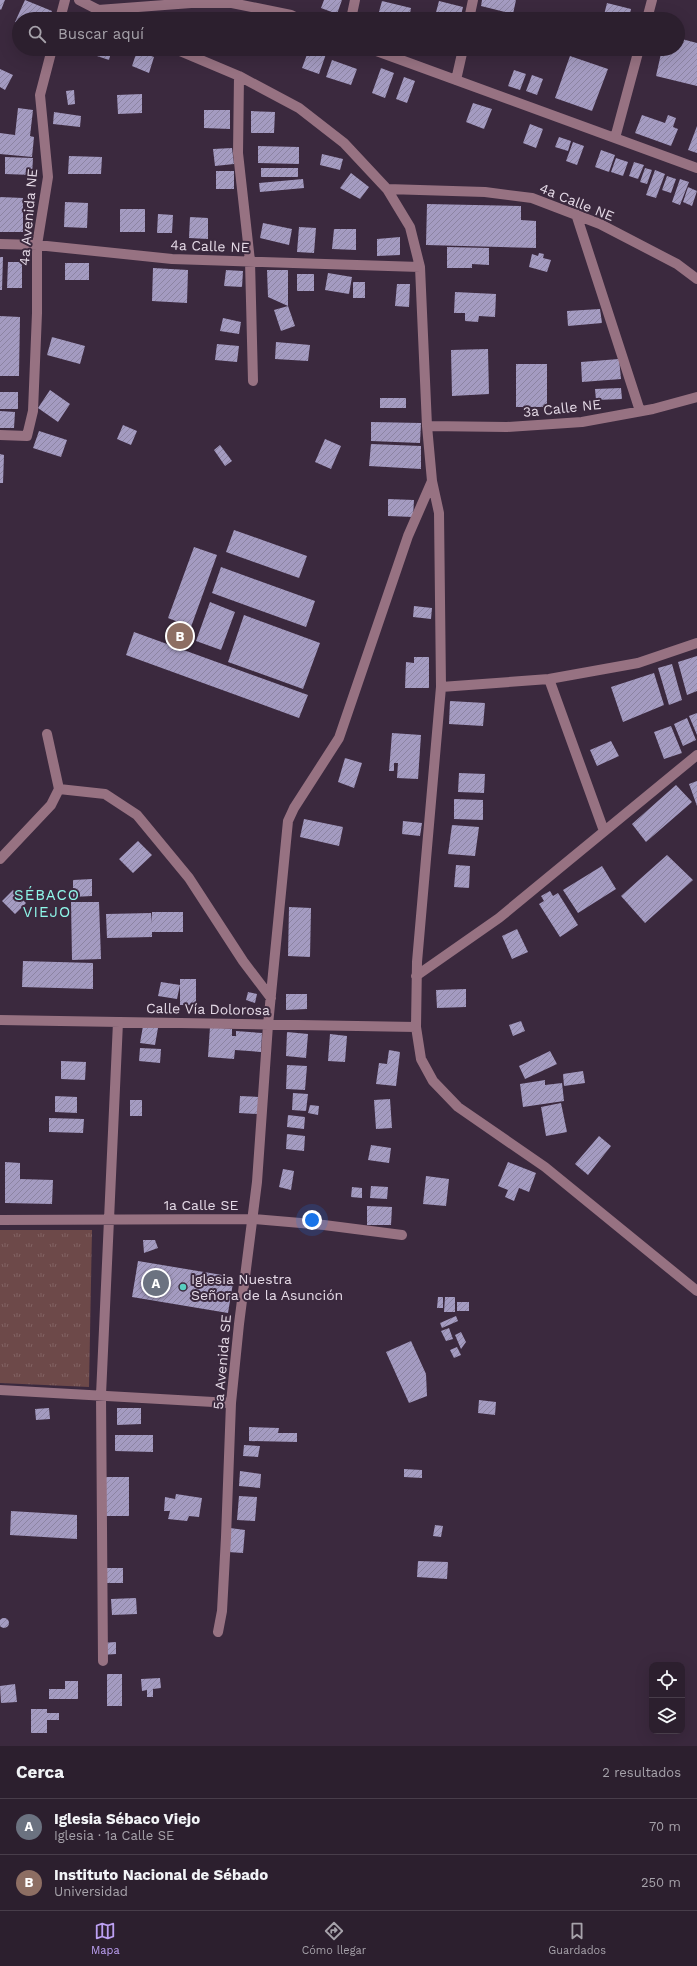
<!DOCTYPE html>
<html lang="es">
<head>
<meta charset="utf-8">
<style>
  :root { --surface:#2c1f2e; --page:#342736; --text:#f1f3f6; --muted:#a6a2aa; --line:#483d4a; --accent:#bca0f2 }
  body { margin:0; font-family:"Work Sans",sans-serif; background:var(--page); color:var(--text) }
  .controls { position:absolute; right:12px; bottom:12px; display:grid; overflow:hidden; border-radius:8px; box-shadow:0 4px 16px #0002 }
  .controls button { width:36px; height:36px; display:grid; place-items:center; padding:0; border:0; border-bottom:1px solid var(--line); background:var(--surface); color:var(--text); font:20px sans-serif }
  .you { position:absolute; left:312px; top:1220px; width:14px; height:14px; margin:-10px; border:3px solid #fff; border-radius:50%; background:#1a73e8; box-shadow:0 0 0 6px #1a73e833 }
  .badge { display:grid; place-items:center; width:26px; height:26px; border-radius:50%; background:var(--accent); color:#fff; font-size:13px; font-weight:700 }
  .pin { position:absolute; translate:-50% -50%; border:2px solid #fff; box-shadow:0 1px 4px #0006 }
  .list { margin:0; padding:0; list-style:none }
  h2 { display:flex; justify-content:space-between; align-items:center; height:52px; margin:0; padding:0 16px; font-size:17px }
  h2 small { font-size:13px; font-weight:400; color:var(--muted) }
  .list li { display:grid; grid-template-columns:26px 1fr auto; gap:12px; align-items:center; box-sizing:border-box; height:56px; padding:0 16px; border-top:1px solid var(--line) }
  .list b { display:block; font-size:15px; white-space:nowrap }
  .list p { margin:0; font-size:13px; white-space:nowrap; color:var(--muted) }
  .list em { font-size:13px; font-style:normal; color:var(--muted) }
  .icon { flex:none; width:22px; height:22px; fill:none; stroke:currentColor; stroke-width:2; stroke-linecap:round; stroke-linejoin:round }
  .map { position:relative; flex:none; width:697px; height:1746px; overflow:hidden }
  .search { position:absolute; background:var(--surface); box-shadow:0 4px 16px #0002; left:12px; right:12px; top:12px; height:44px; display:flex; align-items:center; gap:10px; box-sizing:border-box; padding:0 14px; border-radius:22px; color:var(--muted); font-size:15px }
  .sheet { height:164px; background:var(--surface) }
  nav { display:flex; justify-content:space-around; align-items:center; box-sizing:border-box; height:56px; border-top:1px solid var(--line); background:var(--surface); font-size:11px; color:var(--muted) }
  nav a { display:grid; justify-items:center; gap:2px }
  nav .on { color:var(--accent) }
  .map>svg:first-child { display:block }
  .grass { fill:url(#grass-tufts) }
  .building { fill:url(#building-hatch) }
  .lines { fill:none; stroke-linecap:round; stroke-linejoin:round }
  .minor { stroke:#977282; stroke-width:10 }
  .poi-dot { fill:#58cec0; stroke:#3b293e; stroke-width:1.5 }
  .labels { text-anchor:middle; stroke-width:4; stroke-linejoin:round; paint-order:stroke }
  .street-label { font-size:14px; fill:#e5dae7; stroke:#3b293e }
  .poi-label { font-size:14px; fill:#e5dae7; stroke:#3b293e; text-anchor:start }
  .neighbourhood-label { font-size:15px; letter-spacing:1px; fill:#8ff8ea; stroke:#3b293e }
</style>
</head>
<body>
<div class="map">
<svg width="697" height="1746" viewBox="0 0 697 1746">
  <defs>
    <pattern id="grass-tufts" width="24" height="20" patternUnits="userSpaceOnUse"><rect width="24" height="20" fill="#6d4949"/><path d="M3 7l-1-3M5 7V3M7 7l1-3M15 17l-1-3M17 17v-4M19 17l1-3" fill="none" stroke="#826363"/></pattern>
    <pattern id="building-hatch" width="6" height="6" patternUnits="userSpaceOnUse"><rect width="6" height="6" fill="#a49bc1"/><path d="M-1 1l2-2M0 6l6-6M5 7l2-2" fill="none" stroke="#8c84a2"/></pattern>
  </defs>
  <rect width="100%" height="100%" fill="#3b293e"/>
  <path class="grass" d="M0 1230H92L89 1387 0 1383Z"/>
  <path class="building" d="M0 0H5L1 10 0 9Z
    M25 0 52 11 48 19H19V24L15 22Z
    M324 0H342L337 14 321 8Z
    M482 0H516L513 14 481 6Z
    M382 1 411 8 409 19H377Z
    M439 1 463 7 460 19H446L435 16Z
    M607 3 631 9 629 19H603Z
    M147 13 166 15V19H147Z
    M183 13 198 14V19H182Z
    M200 15H214V17L221 19H200Z
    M678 38 697 43V86L656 76 662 49H678Z
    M76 49H112L109 60Z
    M309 49 326 54 319 74 302 68Z
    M137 51 154 57 149 73 132 66Z
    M570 56 608 69 592 111 555 98Z
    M332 60 357 69 351 85 326 77Z
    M381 68 394 73 385 98 372 93Z
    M0 69 13 75 5 90 0 87Z
    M514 70 526 74 520 90 508 86Z
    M532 75 543 79 537 95 526 91Z
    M404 77 415 81 407 103 396 99Z
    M74 90 75 104 68 105 66 91Z
    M142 94V113L118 114 117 95Z
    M473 103 492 109 484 129 466 122Z
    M18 108 33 110 30 136 34 137 32 157 0 154V133L15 135Z
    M204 110H230V129L204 128Z
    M251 111 275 112 274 133H251Z
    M54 112 81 116 80 127 53 124Z
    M642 115 665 123 668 115 676 118 673 127 678 129 671 146 635 133Z
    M530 124 543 129 536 148 523 143Z
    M697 126V153L688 150Z
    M559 137 571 141 568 151 555 147Z
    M573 142 584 146 577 165 566 161Z
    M258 146 299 147V164L258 163Z
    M232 148 234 164 215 166 213 149Z
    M601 150 615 155 609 172 595 167Z
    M322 154 343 159 340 170 320 165Z
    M69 156 102 157 101 174H68Z
    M5 157 33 158 32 175 5 174Z
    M616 158 628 162 623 176 611 172Z
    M634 162 644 165 638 179 629 176Z
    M261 168H298V177H261Z
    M645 168 652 170 647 184 640 182Z
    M655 170 665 174 656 198 646 195Z
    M216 171H234V189H216Z
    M351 173 369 187 360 199 340 188Z
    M667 176 676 179 671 193 662 190Z
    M303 179 304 188 260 192 259 183Z
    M680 179 689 182 680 205 672 202Z
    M688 187 697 191 692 206 683 202Z
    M0 197 23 198V232H0Z
    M65 202 88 203 87 228 64 227Z
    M427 204 521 206V220L536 221V248L426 245Z
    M120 209H145V232H120Z
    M158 214 173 215 172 233H157Z
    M190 217 208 218V239L189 238Z
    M263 223 292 229 289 245 260 238Z
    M299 227 316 228 314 253 297 252Z
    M334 229H356V250L332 249Z
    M400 237V255L377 256V239Z
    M447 247 489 248V265L472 264V268H447Z
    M539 253 544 254 543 258 551 260 547 272 529 267 532 254 538 256Z
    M0 257H3L2 290H0Z
    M8 262H22V288H7Z
    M65 263H89V280H65Z
    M153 268 188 270 187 303 152 301Z
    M226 270 243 271 242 287 224 286Z
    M267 270H288V306L295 326 281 331 274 310 288 306 268 297Z
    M328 273 352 277 349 294 325 290Z
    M297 274H314V291H297Z
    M353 282H365V298H353Z
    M397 284H410L409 307 395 306Z
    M455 292 496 294 495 317 479 316 478 322 465 321V313H454Z
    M600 309 602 323 568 326 567 311Z
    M0 316 20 317 19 376H0Z
    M223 318 241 322 239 334 220 331Z
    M52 337 85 346 80 364 47 355Z
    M276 342 310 345 308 361 275 359Z
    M217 344 239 346 237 362 215 360Z
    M488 349 489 394 452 396 451 350Z
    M619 359 621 379 582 382 581 362Z
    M516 364H547V407H516Z
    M621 388 622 399 596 400 595 389Z
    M50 390 70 404 58 422 38 408Z
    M0 392H18V409H0Z
    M380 398H406V408H380Z
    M0 411 15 412 14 428H0Z
    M371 422 421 423 420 443 371 441Z
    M123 425 137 431 131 445 117 439Z
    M39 431 67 440 61 457 33 448Z
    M325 439 341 446 331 469 315 462Z
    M371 444 421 446V469L369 466Z
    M220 445 232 461 225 466 214 450Z
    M0 454 4 455 3 483H0Z
    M388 499 414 500 413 517 388 516Z
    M234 530 307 556 299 578 226 552Z
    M194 547 217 555 191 627 168 618Z
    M221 567 315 601 306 627 212 593Z
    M210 602 235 612 221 650 196 641Z
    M414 606 432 608 431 619 413 617Z
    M244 615 320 643 303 689 228 662Z
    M134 632 308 695 299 718 126 655Z
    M697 656V691L687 695 678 662Z
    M414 657H429V688H405L406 662 414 663Z
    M672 664 682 700 669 705 658 668Z
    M654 673 664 705 623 722 611 687Z
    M450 701 485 703 483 726 449 724Z
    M697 713V735L689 716Z
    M687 718 696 740 683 746 674 724Z
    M671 726 682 753 664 759 654 732Z
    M392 733 421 735 418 779 397 778 398 763H394V771H389Z
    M611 741 619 756 597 766 590 750Z
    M345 758 362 763 354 788 338 782Z
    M459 773 485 774 484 793 458 792Z
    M697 781V806L689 784Z
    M676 785 692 802 646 842 632 824Z
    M454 799 483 800V820L454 819Z
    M304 819 343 827 339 846 300 837Z
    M403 821 422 823 420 836 402 834Z
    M452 825 479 827 475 856 448 854Z
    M138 841 152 855 133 873 119 859Z
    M667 855 693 880 645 923 621 896Z
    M456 865 470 866 469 888 454 887Z
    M602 866 616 889 578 913 563 890Z
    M92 879V896L73 897V880Z
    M13 890 26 903 15 914 2 901Z
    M550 891 553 896 558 893 578 925 560 937 539 904 544 901 541 896Z
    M71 902H99L101 959 72 960Z
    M289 907 311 908 310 957 288 956Z
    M152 912H183V932H152V937L107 938 106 914 151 913 152 923Z
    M517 929 528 952 512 959 502 936Z
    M23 961 93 963V989L22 987Z
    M180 979H196V1005H180Z
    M161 982 180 985 177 999 158 996Z
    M466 989V1007L437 1008 436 990Z
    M248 992 257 994 255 1003 246 1000Z
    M286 994H307V1009L286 1010Z
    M521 1021 525 1031 513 1036 509 1025Z
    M143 1026 158 1028 155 1045 140 1043Z
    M210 1027 232 1029V1036H236V1031L262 1033 261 1052 235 1050 234 1059 208 1057Z
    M287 1032 308 1034 306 1058 286 1056Z
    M330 1034 347 1036 345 1062 328 1061Z
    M140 1048 161 1049 160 1063 139 1061Z
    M389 1050 400 1052 396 1086 376 1084 379 1063 387 1064Z
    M550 1051 557 1064 525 1079 519 1066Z
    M61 1061 86 1062 85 1080 61 1079Z
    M287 1065 307 1066 305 1090 286 1089Z
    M583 1071 585 1083 564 1086 563 1074Z
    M545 1080V1085L562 1083 564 1101 523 1107 520 1084Z
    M293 1093 308 1094 306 1111 292 1110Z
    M55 1096 77 1097V1113L55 1112Z
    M240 1096 259 1097 258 1114 239 1113Z
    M390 1099 392 1128 376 1129 374 1100Z
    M130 1100H142V1116H130Z
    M561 1103 567 1132 546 1136 541 1107Z
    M310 1105 319 1106 318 1115 308 1113Z
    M288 1115 305 1117 304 1129 287 1127Z
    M49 1118 84 1119 83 1133 49 1132Z
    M287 1134 305 1136 304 1151 286 1149Z
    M599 1136 611 1146 588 1175 575 1164Z
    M371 1145 391 1148 389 1163 368 1160Z
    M5 1162 20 1163V1179L53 1180 52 1204 5 1203Z
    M508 1162 536 1173 529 1192 519 1188 514 1201 505 1197 508 1190 498 1186Z
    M283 1169 294 1171 291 1190 279 1187Z
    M426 1176 449 1179 446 1206 423 1204Z
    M371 1186 388 1187 387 1199 370 1198Z
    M352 1187 362 1188V1198L351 1197Z
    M367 1206 392 1207 391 1225H367Z
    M143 1240H155L158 1248 144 1253Z
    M138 1261 234 1277 228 1313 132 1297Z
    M438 1297H443V1308H437Z
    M445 1297H455V1312H444Z
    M457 1302H469V1311H457Z
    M456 1316 458 1321 442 1328 440 1323Z
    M449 1328 453 1339 446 1341 441 1331Z
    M461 1332 466 1342 461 1349 455 1335Z
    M411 1341 426 1374 427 1396 409 1403 386 1352Z
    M457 1347 461 1355 454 1358 450 1350Z
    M479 1400 496 1402 495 1415 478 1413Z
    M49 1408 50 1419 36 1420 35 1409Z
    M117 1408H141V1424L117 1425Z
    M249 1427 279 1428 278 1433H297V1442L249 1441Z
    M115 1435H153V1452L115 1451Z
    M244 1445 260 1446 258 1457 243 1456Z
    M404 1469 422 1470V1478L404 1477Z
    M240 1471 261 1474 260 1488 239 1486Z
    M104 1477H129V1516H105Z
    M176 1494 202 1498 199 1517 189 1516 187 1521 168 1519 170 1511H164L165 1497 175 1499Z
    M239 1496 257 1497 255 1521 237 1520Z
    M11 1511 77 1515V1539L10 1535Z
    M435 1525 443 1526 441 1537 433 1536Z
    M230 1528 245 1530 243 1553 228 1552Z
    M418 1561 448 1562 447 1579 417 1577Z
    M104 1568H123V1583H104Z
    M136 1598 137 1614 112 1615 111 1599Z
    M-1 1623a5 5 0 1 1 10 0a5 5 0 1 1-10 0Z
    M116 1642V1654L102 1655 101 1643Z
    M107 1674H122V1706H107Z
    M160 1678 161 1688 153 1689V1697H147V1690L142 1691 141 1679Z
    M65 1681H78V1699H49V1689H65Z
    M15 1684 17 1702 1 1703 0 1686Z
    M31 1709H47V1713H59V1720H47V1733H31Z"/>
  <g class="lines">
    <path class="minor" d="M79 0 116 19
      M98 10 191 3H232L291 15 299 19
      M60 19 65 0
      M351 19 355 0
      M469 19 473 0
      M647 19 652 0
      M175 49 239 76 299 108 344 143 387 189 410 227 420 267 427 426 432 481 439 513 441 687 417 962 416 1027 421 1059 433 1081 458 1107 545 1167 697 1291
      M371 49 697 168
      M239 76 238 153 250 261 253 381
      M456 80 463 49
      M615 138 639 49
      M387 189 485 192 532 198 600 224 677 264 697 279
      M576 214 640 411
      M0 244 37 245 172 259 420 267
      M427 426 507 427 582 422 653 409 697 397
      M0 435 27 436 33 411 37 313V245L48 177 40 95 52 49
      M549 679 604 831
      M441 687 549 679 638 663 697 643
      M59 789 105 794 137 815 189 878 243 961 271 998
      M0 859 51 805 59 789 47 734
      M416 976 499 918 697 755
      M0 1020 416 1027
      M0 1220 253 1219 324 1225 402 1235
      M0 1390 231 1403
      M218 1632 222 1611 226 1537 231 1403 239 1324 257 1182 268 1025 288 821 294 808 339 738 408 536 432 481
      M103 1661 101 1395 118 1022"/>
  </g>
  <circle class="poi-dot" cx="183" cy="1287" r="4"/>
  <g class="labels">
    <g class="street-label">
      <text transform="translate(577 202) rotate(22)" y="5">4a Calle NE</text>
      <text transform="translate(28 217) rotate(-85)" y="5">4a Avenida NE</text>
      <text transform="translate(210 246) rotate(2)" y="5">4a Calle NE</text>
      <text transform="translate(562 408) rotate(-6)" y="5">3a Calle NE</text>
      <text transform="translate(208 1009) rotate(1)" y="5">Calle Vía Dolorosa</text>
      <text x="201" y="1210">1a Calle SE</text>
      <text transform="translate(222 1362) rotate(-85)" y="5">5a Avenida SE</text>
    </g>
    <g class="poi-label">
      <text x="191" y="1284">Iglesia Nuestra<tspan x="191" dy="16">Señora de la Asunción</tspan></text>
    </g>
    <g class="neighbourhood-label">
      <text x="47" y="900">SÉBACO<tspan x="47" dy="17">VIEJO</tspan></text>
    </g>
  </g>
</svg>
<div class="controls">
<button><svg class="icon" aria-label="locate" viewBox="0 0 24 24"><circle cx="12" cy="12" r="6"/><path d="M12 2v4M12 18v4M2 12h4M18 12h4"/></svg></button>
<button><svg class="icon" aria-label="layers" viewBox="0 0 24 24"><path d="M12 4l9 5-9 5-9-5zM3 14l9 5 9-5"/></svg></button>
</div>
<div class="you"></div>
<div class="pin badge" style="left:156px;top:1283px;background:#6b7280">A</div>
<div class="pin badge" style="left:180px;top:636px;background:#8d6e63">B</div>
<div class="search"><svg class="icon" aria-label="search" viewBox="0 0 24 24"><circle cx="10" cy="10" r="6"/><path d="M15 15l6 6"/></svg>Buscar aquí</div>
</div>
<section class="sheet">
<h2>Cerca<small>2 resultados</small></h2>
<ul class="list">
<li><span class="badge" style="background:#6b7280">A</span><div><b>Iglesia Sébaco Viejo</b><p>Iglesia · 1a Calle SE</p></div><em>70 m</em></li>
<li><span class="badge" style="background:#8d6e63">B</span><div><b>Instituto Nacional de Sébado</b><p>Universidad</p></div><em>250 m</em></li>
</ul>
</section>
<nav>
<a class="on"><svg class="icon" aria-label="map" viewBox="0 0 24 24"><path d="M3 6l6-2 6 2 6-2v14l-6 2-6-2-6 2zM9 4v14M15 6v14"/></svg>Mapa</a>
<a><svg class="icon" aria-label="directions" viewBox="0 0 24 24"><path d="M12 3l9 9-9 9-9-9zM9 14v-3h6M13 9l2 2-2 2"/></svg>Cómo llegar</a>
<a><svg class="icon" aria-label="saved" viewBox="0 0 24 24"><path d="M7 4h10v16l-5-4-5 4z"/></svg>Guardados</a>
</nav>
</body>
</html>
